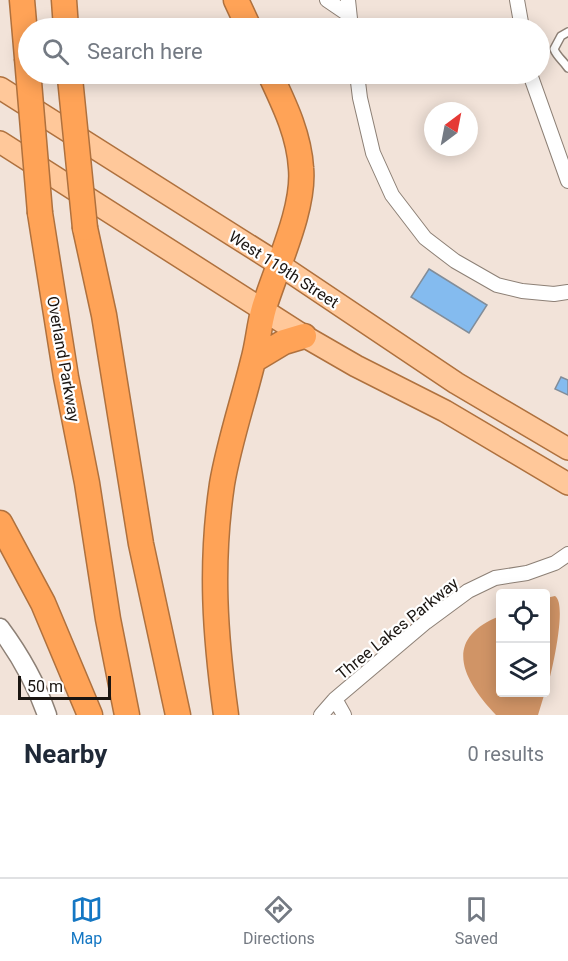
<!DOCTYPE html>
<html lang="en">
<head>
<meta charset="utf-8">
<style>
  :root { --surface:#fff; --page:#f2f2f3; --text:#1f2937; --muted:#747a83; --line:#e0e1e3; --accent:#1477c3 }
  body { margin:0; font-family:Roboto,sans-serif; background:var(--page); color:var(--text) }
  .controls { position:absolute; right:18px; bottom:18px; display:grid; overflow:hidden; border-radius:6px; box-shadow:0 3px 15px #0003 }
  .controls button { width:54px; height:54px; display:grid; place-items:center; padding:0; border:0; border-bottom:2px solid var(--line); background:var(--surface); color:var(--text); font:30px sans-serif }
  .compass { position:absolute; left:424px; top:102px; width:54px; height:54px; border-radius:50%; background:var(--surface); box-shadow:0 3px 15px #0003; rotate:32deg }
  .scale { position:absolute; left:18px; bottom:15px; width:93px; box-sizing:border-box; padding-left:6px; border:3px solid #1a1511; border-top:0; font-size:16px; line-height:21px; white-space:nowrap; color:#1a1511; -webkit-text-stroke:4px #fff; paint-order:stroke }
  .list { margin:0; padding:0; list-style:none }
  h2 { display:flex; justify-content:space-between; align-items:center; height:78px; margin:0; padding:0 24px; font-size:26px }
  h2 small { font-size:20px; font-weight:400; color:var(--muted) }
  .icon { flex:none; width:33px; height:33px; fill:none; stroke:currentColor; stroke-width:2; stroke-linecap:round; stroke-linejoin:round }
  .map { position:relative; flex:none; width:568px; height:715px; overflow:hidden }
  .search { position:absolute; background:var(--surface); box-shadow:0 3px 15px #0003; left:18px; right:18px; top:18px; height:66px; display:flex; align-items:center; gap:15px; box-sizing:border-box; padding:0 21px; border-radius:33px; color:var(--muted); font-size:22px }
  .sheet { height:162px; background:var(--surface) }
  nav { display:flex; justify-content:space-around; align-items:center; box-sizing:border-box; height:84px; border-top:2px solid var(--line); background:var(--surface); font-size:16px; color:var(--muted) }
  nav a { display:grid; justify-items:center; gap:3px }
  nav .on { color:var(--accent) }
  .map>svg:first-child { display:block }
  .water { fill:#d09466 }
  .building { fill:#84bbef; stroke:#828d99; stroke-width:1.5 }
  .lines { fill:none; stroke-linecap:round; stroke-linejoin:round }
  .lane-casing { stroke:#8d8076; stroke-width:10 }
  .street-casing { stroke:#8d8076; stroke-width:16 }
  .secondary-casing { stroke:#8d8076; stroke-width:21 }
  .primary-casing { stroke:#af713e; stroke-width:24 }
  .highway-casing { stroke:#af713e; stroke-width:27 }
  .lane { stroke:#fff; stroke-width:7 }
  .street { stroke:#fff; stroke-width:14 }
  .secondary { stroke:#fff; stroke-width:18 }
  .primary { stroke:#ffc89a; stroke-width:21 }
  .highway { stroke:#ffa357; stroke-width:24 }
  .highway-bridge-casing { stroke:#af713e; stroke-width:27; stroke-linecap:butt }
  .highway-bridge { stroke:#ffa357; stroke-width:24 }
  .labels { text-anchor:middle; stroke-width:4.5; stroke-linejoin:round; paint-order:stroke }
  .street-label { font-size:16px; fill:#1a1511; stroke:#fff }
</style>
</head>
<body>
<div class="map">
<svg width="568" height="715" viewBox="0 0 568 715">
  <rect width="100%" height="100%" fill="#f2e3d9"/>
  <path class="water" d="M555 596C568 604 551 676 546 692V598Z
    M500 616V692H545L538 715H496C462 679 442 639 500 616Z"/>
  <path class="building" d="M429 269 487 305 469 333 411 297Z
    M561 377 568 380V395L555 389Z"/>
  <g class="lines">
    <g class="lane-casing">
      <path id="lane" d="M568 32 561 36 554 49C557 57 563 60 568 68"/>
    </g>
    <g class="street-casing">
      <path id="street" d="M327 0 349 15
        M348 0 351 28
        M517 0 522 28
        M357 74 360 98 373 153 392 195 425 238 455 261 497 285 522 291 554 294 568 292
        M530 74 568 181
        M335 699 344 715
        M321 715 335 699 426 622 468 591 495 578 527 573 555 563 568 554"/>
    </g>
    <g class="secondary-casing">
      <path id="secondary" d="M0 628C20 655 36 683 47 715"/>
    </g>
    <g class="primary-casing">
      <path id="primary" d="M0 88 280 265 456 383 568 449
        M0 142 304 336 356 366 445 411 568 484"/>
    </g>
    <g class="highway-casing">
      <path id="highway" d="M22 0 27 58
        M64 0 66 28
        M236 0 249 28
        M40 213 66 377 87 483 108 619 127 715
        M85 228 104 315 141 544 178 715
        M254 360 284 342 304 336
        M0 523 43 603 90 715
        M226 715C215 635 210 565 222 484 229 443 243 402 253 361 258 344 259 325 264 308 276 268 305 209 301 168 299 134 284 104 270 74"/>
    </g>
    <use href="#lane" class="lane"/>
    <use href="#street" class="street"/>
    <use href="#secondary" class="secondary"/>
    <use href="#primary" class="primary"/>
    <use href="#highway" class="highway"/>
    <g class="highway-bridge-casing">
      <path id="highway-bridge" d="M27 58 40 213
        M70 78 85 228"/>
    </g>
    <use href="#highway-bridge" class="highway-bridge"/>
  </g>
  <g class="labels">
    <g class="street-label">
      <text transform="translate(284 269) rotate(33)" y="6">West 119th Street</text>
      <text transform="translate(64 359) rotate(80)" y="6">Overland Parkway</text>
      <text transform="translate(397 628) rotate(-39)" y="6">Three Lakes Parkway</text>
    </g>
  </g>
</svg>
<div class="controls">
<button><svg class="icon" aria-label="locate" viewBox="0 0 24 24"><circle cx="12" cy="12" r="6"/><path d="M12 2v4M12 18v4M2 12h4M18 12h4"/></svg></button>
<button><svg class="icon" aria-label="layers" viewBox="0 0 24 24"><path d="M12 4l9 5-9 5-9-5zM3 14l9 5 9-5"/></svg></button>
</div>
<svg class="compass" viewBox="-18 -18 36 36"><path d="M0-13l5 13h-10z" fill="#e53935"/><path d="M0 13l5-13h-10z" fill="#747a83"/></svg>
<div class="scale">50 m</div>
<div class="search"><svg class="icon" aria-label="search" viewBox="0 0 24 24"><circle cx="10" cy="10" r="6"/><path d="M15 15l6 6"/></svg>Search here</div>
</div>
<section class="sheet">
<h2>Nearby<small>0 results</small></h2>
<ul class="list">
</ul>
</section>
<nav>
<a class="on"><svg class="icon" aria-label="map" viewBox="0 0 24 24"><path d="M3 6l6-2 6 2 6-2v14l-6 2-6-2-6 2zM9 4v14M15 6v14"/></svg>Map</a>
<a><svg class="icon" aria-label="directions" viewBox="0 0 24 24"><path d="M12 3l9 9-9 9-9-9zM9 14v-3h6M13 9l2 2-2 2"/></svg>Directions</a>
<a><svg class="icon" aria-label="saved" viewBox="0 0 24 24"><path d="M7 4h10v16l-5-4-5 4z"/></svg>Saved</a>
</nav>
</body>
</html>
